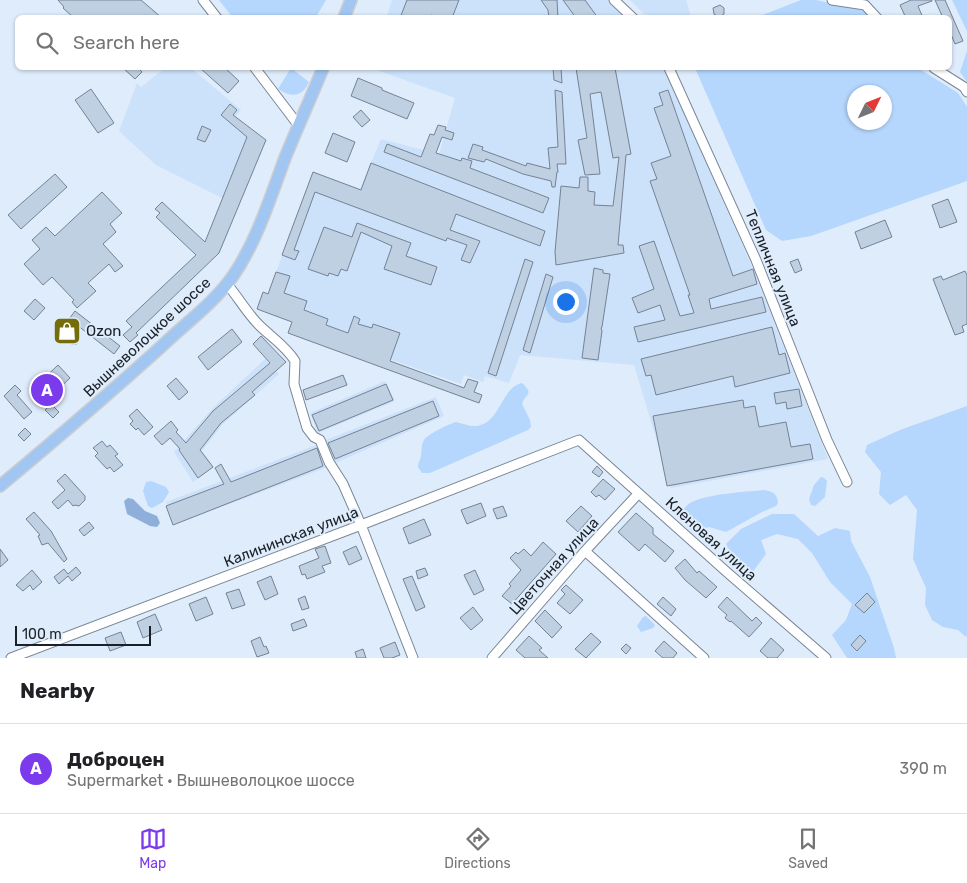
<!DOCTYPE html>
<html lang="en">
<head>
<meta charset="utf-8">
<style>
  :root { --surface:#fff; --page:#f6f6f6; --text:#202124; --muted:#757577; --line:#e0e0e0; --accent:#7c3aed }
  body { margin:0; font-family:Rubik,sans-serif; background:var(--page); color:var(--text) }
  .compass { position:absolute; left:847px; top:85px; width:45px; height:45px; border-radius:50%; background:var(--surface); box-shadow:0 1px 4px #0004; rotate:47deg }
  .scale { position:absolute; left:15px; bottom:12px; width:136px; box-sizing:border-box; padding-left:5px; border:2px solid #1a2027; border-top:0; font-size:14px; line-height:18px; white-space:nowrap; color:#1a2027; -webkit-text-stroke:4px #dfecfb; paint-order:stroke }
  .you { position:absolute; left:565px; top:301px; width:18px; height:18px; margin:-12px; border:4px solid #fff; border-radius:50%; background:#1a73e8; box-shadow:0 0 0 8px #1a73e833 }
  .badge { display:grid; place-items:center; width:32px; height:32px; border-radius:50%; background:var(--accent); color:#fff; font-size:16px; font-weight:700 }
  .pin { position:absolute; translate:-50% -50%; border:2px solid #fff; box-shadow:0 1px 5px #0006 }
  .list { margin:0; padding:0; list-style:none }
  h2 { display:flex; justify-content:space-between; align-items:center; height:65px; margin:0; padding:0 20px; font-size:21px }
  h2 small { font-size:16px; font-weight:400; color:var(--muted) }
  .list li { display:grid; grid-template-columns:32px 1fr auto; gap:15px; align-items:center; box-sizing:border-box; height:90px; padding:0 20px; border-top:1px solid var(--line) }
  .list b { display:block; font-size:19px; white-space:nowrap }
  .list p { margin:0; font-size:16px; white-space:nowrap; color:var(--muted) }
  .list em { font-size:16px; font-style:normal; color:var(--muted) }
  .icon { flex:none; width:28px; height:28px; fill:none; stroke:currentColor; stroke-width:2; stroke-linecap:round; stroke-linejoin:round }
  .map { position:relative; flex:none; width:967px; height:658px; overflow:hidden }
  .search { position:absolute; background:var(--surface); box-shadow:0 1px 4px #0004; left:15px; right:15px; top:15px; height:55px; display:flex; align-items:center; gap:12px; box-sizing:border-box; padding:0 18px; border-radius:8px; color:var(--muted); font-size:19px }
  .sheet { height:155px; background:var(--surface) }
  nav { display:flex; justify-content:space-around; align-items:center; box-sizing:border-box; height:70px; border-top:1px solid var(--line); background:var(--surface); font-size:14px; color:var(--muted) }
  nav a { display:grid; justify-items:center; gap:2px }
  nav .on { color:var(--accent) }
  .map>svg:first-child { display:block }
  .built { fill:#cce1fa }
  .green { fill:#b5d6fd; fill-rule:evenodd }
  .water { fill:#8dafd9 }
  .building { fill:#c0d0e3; stroke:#748294 }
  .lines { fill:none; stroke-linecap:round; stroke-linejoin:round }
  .minor-casing { stroke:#788697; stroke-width:11 }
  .major-casing { stroke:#cdcecf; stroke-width:14 }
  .minor { stroke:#fff; stroke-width:9 }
  .major { stroke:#a1c6f2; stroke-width:11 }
  .labels { text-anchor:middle; stroke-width:4; stroke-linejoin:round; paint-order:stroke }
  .street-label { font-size:15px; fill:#1a2027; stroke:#dfecfb }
  .poi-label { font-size:15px; fill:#1a2027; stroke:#dfecfb; text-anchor:start }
</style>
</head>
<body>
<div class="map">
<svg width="967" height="658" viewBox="0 0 967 658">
  <rect width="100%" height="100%" fill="#dfecfb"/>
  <path class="built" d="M392 0H607L623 17 386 18Z
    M630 0H686L691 17H664L644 14Z
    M165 68H191L241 110 235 117 266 140 238 206 156 165 119 131 137 83 141 87Z
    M371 68H664L753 269 828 459 671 488 634 365 520 355 509 383 485 376 483 382 464 375 461 384 360 349 300 324 257 309 263 292 268 294 313 172 360 189 381 139 439 154 455 98Z
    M265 359 279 374 223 424 202 451 214 467 193 482 174 452 213 408Z
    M385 381 395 401 318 433 310 413Z
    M436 397 444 416 333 464 323 441Z
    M319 444 328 467 173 525 166 502Z"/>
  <path class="green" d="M219 0H326L316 17 233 18Z
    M801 0H816L865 11 871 17 755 18Z
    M952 0H967V31Z
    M967 51V82L960 72Z
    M291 68 309 82C302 97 292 98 278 89Z
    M695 68H918L958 93 967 107V181L811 236 782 241 766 230ZM854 92H884V122H854Z
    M522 383C535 395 525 393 522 404L530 420 531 427 528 430 430 473H422L418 467C418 463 420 460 421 456 422 450 421 445 424 440 428 434 449 424 456 422 461 423 466 425 471 426 501 428 499 388 522 383Z
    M967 406V635L966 637 958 630 943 627 932 620 925 605 926 588 913 559 917 510 906 495 890 505 879 494 881 472 865 452 867 445 900 430Z
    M821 477 824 478 827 481 825 497 815 506 811 505 809 499 814 485Z
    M151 481 166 487 169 492 163 502 152 508 148 506 143 491 146 482Z
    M764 490C773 492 777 493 778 503L776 506 762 512 726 532 709 527 694 532 688 528 682 516C682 511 685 506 690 503 705 494 745 492 764 490Z
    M772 514H794L818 536 835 528 850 531 851 541 870 577 894 648 896 658H847L832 635 846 620 852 604 830 582 812 553 798 539 777 534 761 540 766 554 749 577 737 563 726 544 741 529Z
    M646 616 655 625 653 628 641 632 637 626 643 617Z"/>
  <path class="water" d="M128 498 133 499 145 511 157 516 160 523 157 527 150 526 127 514 124 501Z"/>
  <path class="building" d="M58 0H141L162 18H74L63 8 64 7Z
    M407 0H459L452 18H438L431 15 430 18H400Z
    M541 0H557L558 18H549L548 10Z
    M563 0H585L598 18H576Z
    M911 0H932V1L918 6 923 18H906L900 5Z
    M935 0H945L963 41 955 44 950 32V18H943Z
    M720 5 724 8V14L719 17 714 14 713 8Z
    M123 68H138L142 72 135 79Z
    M200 68H225L239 81 228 93Z
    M553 68H561L562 83 554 80Z
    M576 68H615L631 154 626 155 618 245H623L624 253 556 265 555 252 561 186 579 188 580 177H588V191L595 192 594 205 613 206 619 157 613 158 601 92 590 94 600 174 585 175 578 140 587 138Z
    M358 78 382 88V90L414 103 407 119 351 96Z
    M91 89 114 123 98 133 75 100Z
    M555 90 562 92 566 164H557L558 172H557L555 187H552L551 181 523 174 486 159 484 162 468 158 473 144 483 147 482 150 526 166 527 163 550 169 548 148 558 147Z
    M668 90 733 276 753 269 757 284 709 299 711 309 762 297 766 312 638 342 634 327 665 320 660 305 638 313 632 298 654 289 639 246 654 241 680 316 694 313 688 295H690L650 181 657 179 651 163 671 156 654 108 663 105 659 93Z
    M230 104 237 110 233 115 266 140 219 253 136 333 138 335 130 342 123 335 132 327 126 321 196 255 156 217 160 213 155 209 162 202 205 242 247 137 221 115Z
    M361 110 370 120 362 127 353 117Z
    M438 125 446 127 445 130 454 133 452 140 442 137 436 153 461 161 462 158 472 161 470 168 549 198 543 213 384 152 387 144 421 157 430 134 434 135Z
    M202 126 211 130 205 142 197 139Z
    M333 133 355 142 347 162 325 153Z
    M371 163 545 231 540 246 456 214 450 230 480 241 470 263 461 260 467 245 447 238 446 241 315 192 294 250 299 251 295 260 282 255 313 172 361 190Z
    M55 174 67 187 21 229 8 215Z
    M102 192 122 213 110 224 116 232 103 244 123 266 115 272 109 264 88 283 96 291 77 308 72 302 74 300 52 277 43 285 24 264 40 249 32 240 46 227 55 236Z
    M948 199 957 222 940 228 932 205Z
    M885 220 892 237 861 249 855 232Z
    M357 223 411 243 406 256 437 267 431 285 384 269 392 246 361 232 347 271 341 269 338 276 329 273 328 276 308 269 324 227 352 237Z
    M525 259 533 262 496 376 488 373Z
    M798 259 802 270 795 273 790 262Z
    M594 268 603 270V273L610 274 602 327 601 328 602 331 598 360 582 358Z
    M965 271 967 275V324L962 326 964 332 955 335 933 279 941 276 943 280Z
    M276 272 290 276 284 293 307 301 304 310 328 319 326 325 348 333 354 316 360 319 358 324 372 328 373 324 400 333 390 361 464 388 468 379 478 382 474 392 482 395 479 403 288 333 292 322 257 309 263 292 268 294Z
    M546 274 553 277 530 353 523 350Z
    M35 299 45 308 34 320 24 311Z
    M75 311 120 346 114 354 77 325V344H71L60 334 72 321 69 319Z
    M772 327 779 355 785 353 790 373 735 387 733 376 656 395 651 375 646 376 641 359Z
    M232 329 242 342 208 370 198 357Z
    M261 336 286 362 252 392 255 395 221 423 200 450 213 467 198 478 179 450 180 449 170 438 162 445 154 436 171 421 178 430 176 432 186 443 213 411 270 363 253 344Z
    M58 365 70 378 49 398 37 385Z
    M343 375 347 385 306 400 303 390Z
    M176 378 188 392 179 400 167 386Z
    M386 384 393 400 319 431 312 415Z
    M15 385 21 391 17 395 32 412 24 419 4 396Z
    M799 389 802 406 787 409 786 402 776 404 774 393Z
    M743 400 744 408 755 406 759 427 786 422 791 447 810 444 813 459 667 486 653 416Z
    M433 401 439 416 335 459 328 443Z
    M51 404 59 412 53 418 45 410Z
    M137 409 153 427 144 435 138 428 136 430 130 424 133 421 129 416Z
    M25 428 31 434 24 441 18 435Z
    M102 441 107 447 110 445 118 454 115 456 123 465 114 472 110 467 107 469 95 456 98 453 93 448Z
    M317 448 323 466 173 525 166 506 224 484 215 468 221 464 231 482Z
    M597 466 603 472 599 477 592 472Z
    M65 474 85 496V500L79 506 75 505 73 506 68 500 58 509 52 502 65 490 57 481Z
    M603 479 615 489 605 500 599 495 596 497 591 492Z
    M481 503 486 516 467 524 461 510Z
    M503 506 507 516 497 519 493 509Z
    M581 506 592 516 578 532 566 521Z
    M34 512 51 531 67 559 64 562 48 543 42 545 38 536 40 535 26 519Z
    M636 513 653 528V534L674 551 665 562 645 544 639 551 618 532Z
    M424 519 431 535 409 544 403 528Z
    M89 522 94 528 84 536 79 530Z
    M543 542 556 554 512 604 502 596 511 586 509 584 521 570 510 558 516 552 518 554 524 549 531 556Z
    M325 546 331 563 322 566 325 572 307 579 305 574 302 575 299 566 319 558 315 549Z
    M356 546 362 559 349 565 343 552Z
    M0 549 8 560 0 567Z
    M685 559 697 573 699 571 717 587 706 598 685 580 675 568Z
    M76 567 81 573 72 581 68 576 59 584 54 577 64 569 68 574Z
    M425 568 428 575 418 579 416 571Z
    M32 570 42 582 33 590 30 585 23 591 16 585Z
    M475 570 484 590 474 595 464 575Z
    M271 576 278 594 265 600 257 582Z
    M412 576 425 607 416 611 403 579Z
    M566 585 583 600 570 614 557 603 565 594 561 590Z
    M239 589 245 605 232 609 226 593Z
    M867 593 875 602 864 613 855 605Z
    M305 596 309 608 302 610 298 599Z
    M206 597 213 614 196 621 189 604Z
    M663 597 676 609 671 616 657 604Z
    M727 597 752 621 756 617 762 623 749 637 731 621 730 622 725 618 727 615 718 607Z
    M473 607 483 620 471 630 460 618Z
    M545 610 562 627 552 638 535 621Z
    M155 614 162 630 143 638 137 622Z
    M304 619 307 626 293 631 291 624Z
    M121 632 126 645 110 651 105 638Z
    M591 633 601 642 586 658 575 649Z
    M860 635 866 641 857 651 851 645Z
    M529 636 542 648 539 650 548 658H525L516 650Z
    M260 637 264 647 266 646 269 653 257 657 251 641Z
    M771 638 784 650 777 658H768L760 651Z
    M664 641 677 653 673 658H663L655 651Z
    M395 642 400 655 392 658H384L380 648Z
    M626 644 631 648 626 654 621 649Z
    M363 649 366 658H357L355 652Z"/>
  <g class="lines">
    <g class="minor-casing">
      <path id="minor" d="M203 0 217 18
        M614 0 633 18
        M832 0 865 5 877 18
        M255 68 299 126
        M669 68 756 260 827 440 847 482
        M934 68 964 87 967 92
        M227 284C238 297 247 313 259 325 271 337 286 346 295 361L294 384 307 428 314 437 320 440 329 462 343 484 361 525 413 658
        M585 551 704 658
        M11 658 361 525 579 440 729 574 826 658
        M492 658 585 551 638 494"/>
    </g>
    <g class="major-casing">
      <path id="major" d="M344 18 351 0
        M0 486C55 440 110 393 163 345 187 322 214 303 233 276 257 241 270 198 285 158 297 128 311 98 323 68"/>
    </g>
    <use href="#minor" class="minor"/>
    <use href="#major" class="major"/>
  </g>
  <defs>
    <g id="shop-square" transform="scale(1.4375)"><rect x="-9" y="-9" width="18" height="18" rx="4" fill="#756d09" stroke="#dfecfb"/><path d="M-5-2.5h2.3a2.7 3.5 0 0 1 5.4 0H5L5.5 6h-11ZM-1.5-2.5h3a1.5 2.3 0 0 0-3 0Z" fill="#fff"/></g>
  </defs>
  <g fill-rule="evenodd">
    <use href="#shop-square" x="67" y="331"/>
  </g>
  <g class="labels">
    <g class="street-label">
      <text transform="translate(773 268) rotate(68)" y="5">Тепличная улица</text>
      <text transform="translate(147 337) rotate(-43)" y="5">Вышневолоцкое шоссе</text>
      <text transform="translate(291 537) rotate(-21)" y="5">Калининская улица</text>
      <text transform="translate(711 539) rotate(42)" y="5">Кленовая улица</text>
      <text transform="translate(554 566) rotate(-48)" y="5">Цветочная улица</text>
    </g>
    <g class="poi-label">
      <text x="86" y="336">Ozon</text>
    </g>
  </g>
</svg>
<svg class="compass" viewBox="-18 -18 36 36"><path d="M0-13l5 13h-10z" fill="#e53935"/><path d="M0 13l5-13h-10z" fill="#757577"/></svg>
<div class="scale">100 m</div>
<div class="you"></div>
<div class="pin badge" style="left:47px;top:390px">A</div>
<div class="search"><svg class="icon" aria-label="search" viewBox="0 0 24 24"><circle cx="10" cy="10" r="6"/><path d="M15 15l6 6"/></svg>Search here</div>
</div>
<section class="sheet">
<h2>Nearby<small></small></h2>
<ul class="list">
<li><span class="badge">A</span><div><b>Доброцен</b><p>Supermarket · Вышневолоцкое шоссе</p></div><em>390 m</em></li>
</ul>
</section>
<nav>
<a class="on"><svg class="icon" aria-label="map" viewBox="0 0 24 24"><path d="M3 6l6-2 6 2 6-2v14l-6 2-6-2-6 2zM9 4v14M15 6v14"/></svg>Map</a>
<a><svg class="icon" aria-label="directions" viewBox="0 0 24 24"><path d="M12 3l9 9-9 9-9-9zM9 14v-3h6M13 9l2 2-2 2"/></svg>Directions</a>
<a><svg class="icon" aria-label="saved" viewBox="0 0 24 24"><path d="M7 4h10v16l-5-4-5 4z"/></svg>Saved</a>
</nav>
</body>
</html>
